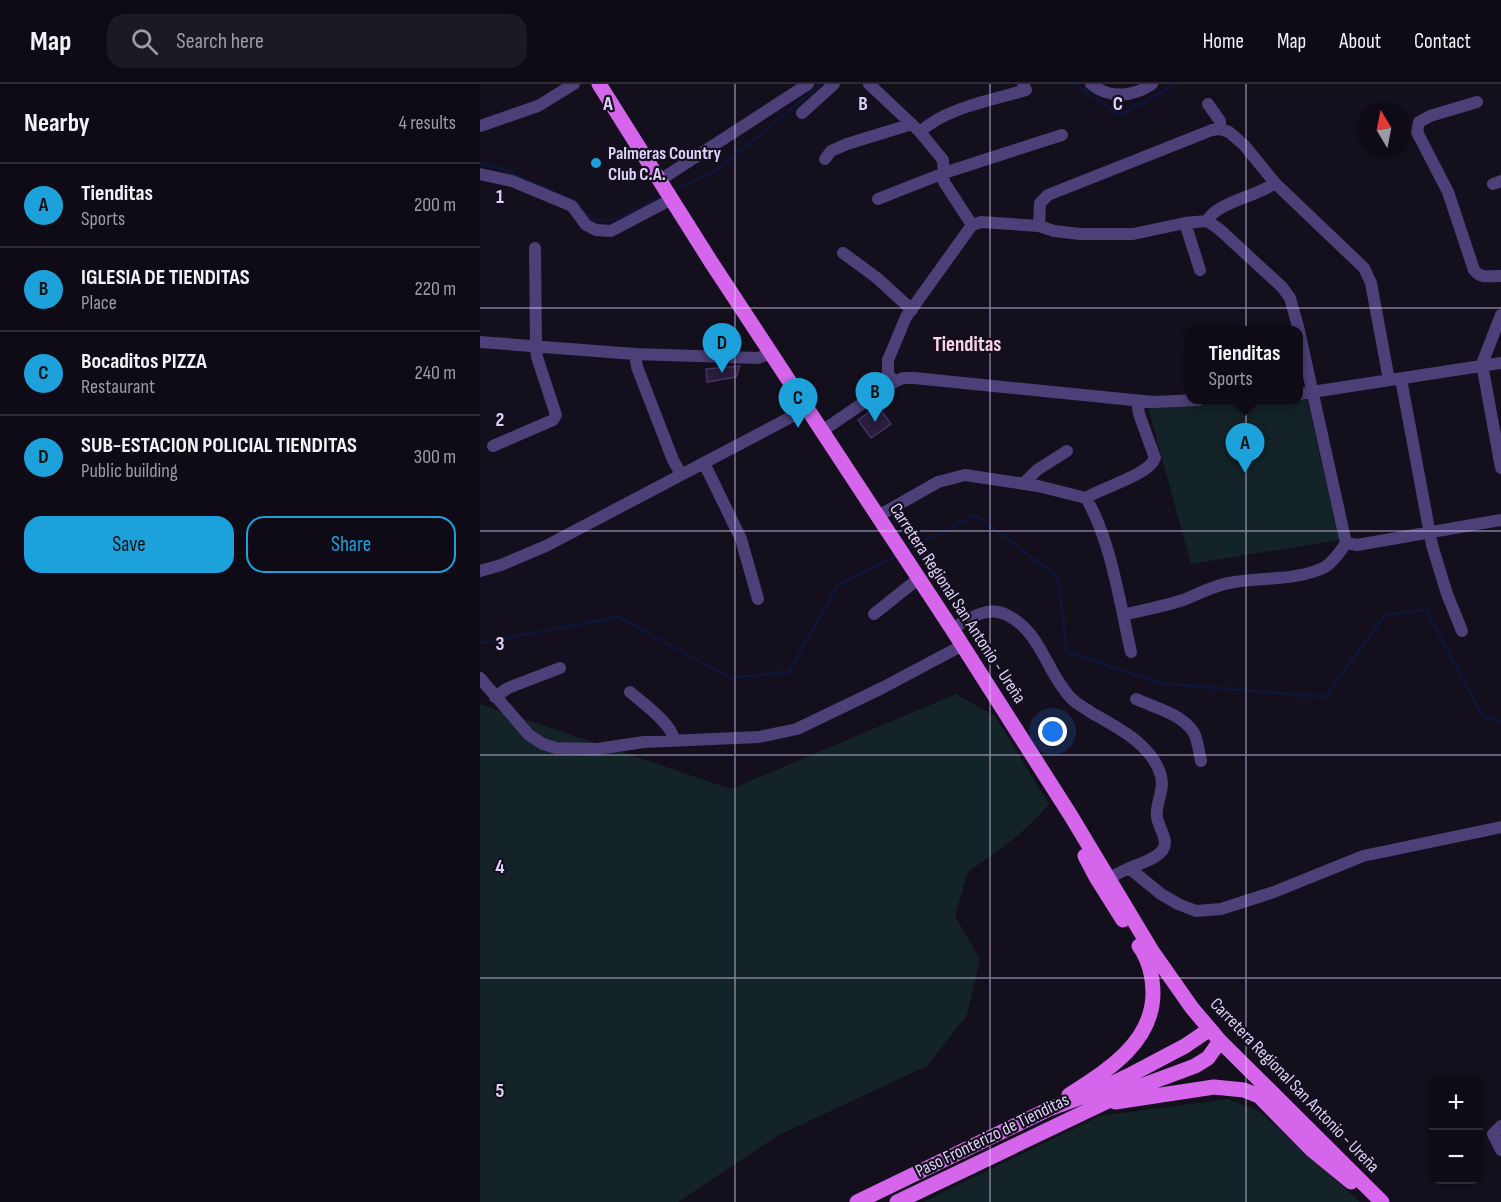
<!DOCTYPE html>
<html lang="en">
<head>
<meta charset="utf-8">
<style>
  :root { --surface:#0f0b16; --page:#1d1923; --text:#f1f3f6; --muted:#9b9ba1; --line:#2f2b35; --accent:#1ca1da }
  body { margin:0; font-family:"Sofia Sans Condensed",sans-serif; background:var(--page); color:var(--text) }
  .controls { position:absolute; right:18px; bottom:18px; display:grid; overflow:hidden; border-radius:12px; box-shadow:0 2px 4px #0004 }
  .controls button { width:54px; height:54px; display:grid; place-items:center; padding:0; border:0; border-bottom:2px solid var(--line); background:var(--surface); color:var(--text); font:30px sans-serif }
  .compass { position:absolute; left:877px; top:18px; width:54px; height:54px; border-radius:50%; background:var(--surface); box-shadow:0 2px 4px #0004; rotate:350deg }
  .you { position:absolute; left:573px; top:648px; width:21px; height:21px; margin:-15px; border:4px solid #fff; border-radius:50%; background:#1a73e8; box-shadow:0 0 0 9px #1a73e833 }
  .badge { display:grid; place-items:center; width:39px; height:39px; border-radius:50%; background:var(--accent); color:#111; font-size:20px; font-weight:700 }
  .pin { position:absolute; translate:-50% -50px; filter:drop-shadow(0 2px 3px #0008) }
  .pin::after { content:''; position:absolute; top:32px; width:21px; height:18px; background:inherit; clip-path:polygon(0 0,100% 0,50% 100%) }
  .popup { position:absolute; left:706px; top:242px; width:117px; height:78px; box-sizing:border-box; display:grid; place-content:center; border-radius:12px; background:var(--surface); filter:drop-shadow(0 2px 4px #0005); font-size:20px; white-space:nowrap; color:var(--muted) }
  .popup b { font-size:22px; color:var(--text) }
  .popup::after { content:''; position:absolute; left:50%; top:100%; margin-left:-12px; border:12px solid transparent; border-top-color:var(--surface) }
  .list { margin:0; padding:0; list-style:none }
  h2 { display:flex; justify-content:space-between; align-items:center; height:78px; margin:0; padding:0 24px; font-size:26px }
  h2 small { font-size:20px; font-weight:400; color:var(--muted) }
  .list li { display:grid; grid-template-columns:39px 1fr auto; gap:18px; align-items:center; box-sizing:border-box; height:84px; padding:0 24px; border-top:2px solid var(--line) }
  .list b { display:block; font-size:22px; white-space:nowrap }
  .list p { margin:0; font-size:20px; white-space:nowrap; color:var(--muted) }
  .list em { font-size:20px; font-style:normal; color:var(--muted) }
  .actions { display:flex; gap:12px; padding:18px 24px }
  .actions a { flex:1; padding:14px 0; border:2px solid var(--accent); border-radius:18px; text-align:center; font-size:21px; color:var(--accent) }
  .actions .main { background:var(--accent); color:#111 }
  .icon { flex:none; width:33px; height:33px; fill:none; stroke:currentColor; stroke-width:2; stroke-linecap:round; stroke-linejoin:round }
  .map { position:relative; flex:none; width:1021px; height:1118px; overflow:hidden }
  header { display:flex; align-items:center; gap:36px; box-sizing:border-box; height:84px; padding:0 30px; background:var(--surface); border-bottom:2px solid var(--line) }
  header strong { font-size:28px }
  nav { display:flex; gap:33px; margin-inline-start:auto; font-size:21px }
  .search { width:420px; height:54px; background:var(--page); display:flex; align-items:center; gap:15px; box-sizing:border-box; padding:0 21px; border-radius:18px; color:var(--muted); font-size:22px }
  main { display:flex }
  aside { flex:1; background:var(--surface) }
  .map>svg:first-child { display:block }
  .green { fill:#132327 }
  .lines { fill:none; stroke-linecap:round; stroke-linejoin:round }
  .stream { stroke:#0f1536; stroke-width:3 }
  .building { fill:#2a1d3c; stroke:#463265; stroke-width:1.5 }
  .minor { stroke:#4d3f77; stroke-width:12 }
  .major { stroke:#d566eb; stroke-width:15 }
  .grid { fill:none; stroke:#ded1f9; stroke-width:1.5; stroke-opacity:0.55 }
  .poi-dot { fill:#1ca1da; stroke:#140f1d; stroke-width:2 }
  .labels { text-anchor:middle; stroke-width:4.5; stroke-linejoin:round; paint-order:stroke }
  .poi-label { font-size:18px; font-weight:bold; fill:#ded1f9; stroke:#140f1d; text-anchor:start }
  .street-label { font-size:18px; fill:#ded1f9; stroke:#140f1d }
  .quarter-label { font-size:21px; font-weight:bold; fill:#f9d3e3; stroke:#140f1d }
  .grid-label { font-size:20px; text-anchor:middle; font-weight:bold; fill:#ded1f9; stroke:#140f1d; stroke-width:4.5; stroke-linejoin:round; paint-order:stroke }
</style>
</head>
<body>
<header>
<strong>Map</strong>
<div class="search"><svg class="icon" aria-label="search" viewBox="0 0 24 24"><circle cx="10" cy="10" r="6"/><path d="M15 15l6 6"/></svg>Search here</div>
<nav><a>Home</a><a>Map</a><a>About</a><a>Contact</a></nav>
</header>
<main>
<aside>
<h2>Nearby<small>4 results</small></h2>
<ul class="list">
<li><span class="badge">A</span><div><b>Tienditas</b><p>Sports</p></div><em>200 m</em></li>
<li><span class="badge">B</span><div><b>IGLESIA DE TIENDITAS</b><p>Place</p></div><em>220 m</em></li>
<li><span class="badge">C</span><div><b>Bocaditos PIZZA</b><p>Restaurant</p></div><em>240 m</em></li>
<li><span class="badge">D</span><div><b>SUB-ESTACION POLICIAL TIENDITAS</b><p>Public building</p></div><em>300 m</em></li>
</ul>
<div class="actions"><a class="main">Save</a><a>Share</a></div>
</aside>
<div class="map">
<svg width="1021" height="1118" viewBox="0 0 1021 1118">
  <rect width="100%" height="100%" fill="#140f1d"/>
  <path class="green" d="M827 315 859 456 711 480 668 323Z
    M476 610 515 632 569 720C546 748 517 768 488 788L475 832 500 875 487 931 447 982 297 1052 198 1118H0V620L251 705Z
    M748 1015 779 1027 880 1118H443L620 1032Z"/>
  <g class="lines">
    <path class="stream" d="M595 0 640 31 697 0
      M0 79 20 84 89 115
      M200 103 236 87 341 0
      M101 125 115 137 134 136 179 115
      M426 466 495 431 578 493 587 568 678 599 845 613 905 531 946 526 1003 633 1021 637
      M0 559 138 533 251 594 309 588 357 502 418 471"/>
  </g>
  <path class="building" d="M260 282 256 293 227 298 226 285Z
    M398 322 411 340 391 354 378 336Z"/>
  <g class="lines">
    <path class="minor" d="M389 0 440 48 463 76 464 98 492 141
      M611 0C629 15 653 13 672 0
      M997 18 950 32 939 38 937 48 968 108 994 186C1002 196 1009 191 1021 192
      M728 20 740 37V45
      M322 29 354 0
      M0 42 58 22 94 0
      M440 48C465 24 513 16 546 6L543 0
      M345 75 351 67 367 60 432 40
      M0 90 32 97 92 122 106 141 116 146 131 147 192 115
      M180 96 328 0
      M1013 100 1021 97
      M398 115 464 89 582 51
      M727 137C735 119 778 112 795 99
      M705 139 720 186
      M559 142 560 119 568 111 732 46 740 45 749 48 764 61 795 99 884 184 891 199 909 296
      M363 169 397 194 432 226
      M1021 231 1002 280 1021 384
      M0 258 155 270 278 274 291 269
      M155 270 157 283 193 376 201 390
      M921 295 952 461 967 510 982 547
      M414 298 408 290V276L426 233 492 141 501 138 559 142 574 147 600 150H653L705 139 727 137 739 145 802 203 810 214 819 246
      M819 310 1021 279
      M342 347 414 298 423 294H434L673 318 718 316
      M13 362 73 336 76 331 57 273 56 261 55 164
      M224 379 261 455 278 515
      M543 400 557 386 587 367
      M606 414C622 403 668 392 675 374L659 330 657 317
      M398 432 458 398 485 391 558 402 606 414C631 456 640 520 651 568
      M866 459 877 461 1021 436
      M0 487 21 481 66 462 328 324
      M394 530 438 495
      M643 531C663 526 686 522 706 515 720 509 733 502 749 499 778 493 818 497 845 483 854 477 860 468 866 459L819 247
      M472 545C489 535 507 521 527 531 561 548 566 587 590 613 596 620 605 624 612 629 638 644 672 660 681 692 685 707 675 719 677 733 678 741 685 751 685 759 685 773 659 780 649 784
      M0 594 49 651 63 660 76 664 117 665 164 658 279 653 317 645 402 604 483 561
      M150 608C163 619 192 640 194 656
      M15 613 28 604 80 584
      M656 615C676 624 702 630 714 649 718 657 719 669 721 677
      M629 794 649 784 681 810 698 820 716 827 741 825 794 808 883 772 1021 743
      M1021 1042 1013 1050 1021 1066"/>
    <path class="major" d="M119 0 231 178 472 545 591 732 672 867 712 924 740 957 902 1118
      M605 772 616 793 643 836
      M589 1011C626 987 672 960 673 910 673 892 669 876 659 862
      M635 1018 734 1003 764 1006 779 1012 832 1066 871 1098
      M377 1118 569 1025 610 1010 652 990 705 962 730 945
      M417 1118 653 1005 715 982 728 974 740 957"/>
  </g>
  <path class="grid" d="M255 0V1118M510 0V1118M766 0V1118M0 224H1021M0 447H1021M0 671H1021M0 894H1021"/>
  <circle class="poi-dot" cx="116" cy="79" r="6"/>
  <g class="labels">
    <g class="poi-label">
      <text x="128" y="75">Palmeras Country<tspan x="128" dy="21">Club C.A.</tspan></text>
    </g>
    <g class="street-label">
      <text transform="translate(478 519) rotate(57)" y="6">Carretera Regional San Antonio - Ureña</text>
      <text transform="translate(815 1001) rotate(46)" y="6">Carretera Regional San Antonio - Ureña</text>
      <text transform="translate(512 1051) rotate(-26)" y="6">Paso Fronterizo de Tienditas</text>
    </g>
    <g class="quarter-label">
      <text x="487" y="267">Tienditas</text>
    </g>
  </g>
  <g class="grid-label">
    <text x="128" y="26">A</text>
    <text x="383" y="26">B</text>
    <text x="638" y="26">C</text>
    <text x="20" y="119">1</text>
    <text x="20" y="342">2</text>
    <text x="20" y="566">3</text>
    <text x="20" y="789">4</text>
    <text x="20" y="1013">5</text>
  </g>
</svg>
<div class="controls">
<button>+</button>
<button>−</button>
</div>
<svg class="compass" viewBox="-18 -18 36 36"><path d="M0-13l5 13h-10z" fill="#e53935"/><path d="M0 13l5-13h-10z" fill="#9b9ba1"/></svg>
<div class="you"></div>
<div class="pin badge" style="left:765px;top:389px">A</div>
<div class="popup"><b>Tienditas</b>Sports</div>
<div class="pin badge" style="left:395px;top:338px">B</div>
<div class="pin badge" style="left:318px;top:344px">C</div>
<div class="pin badge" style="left:242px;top:289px">D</div>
</div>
</main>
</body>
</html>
